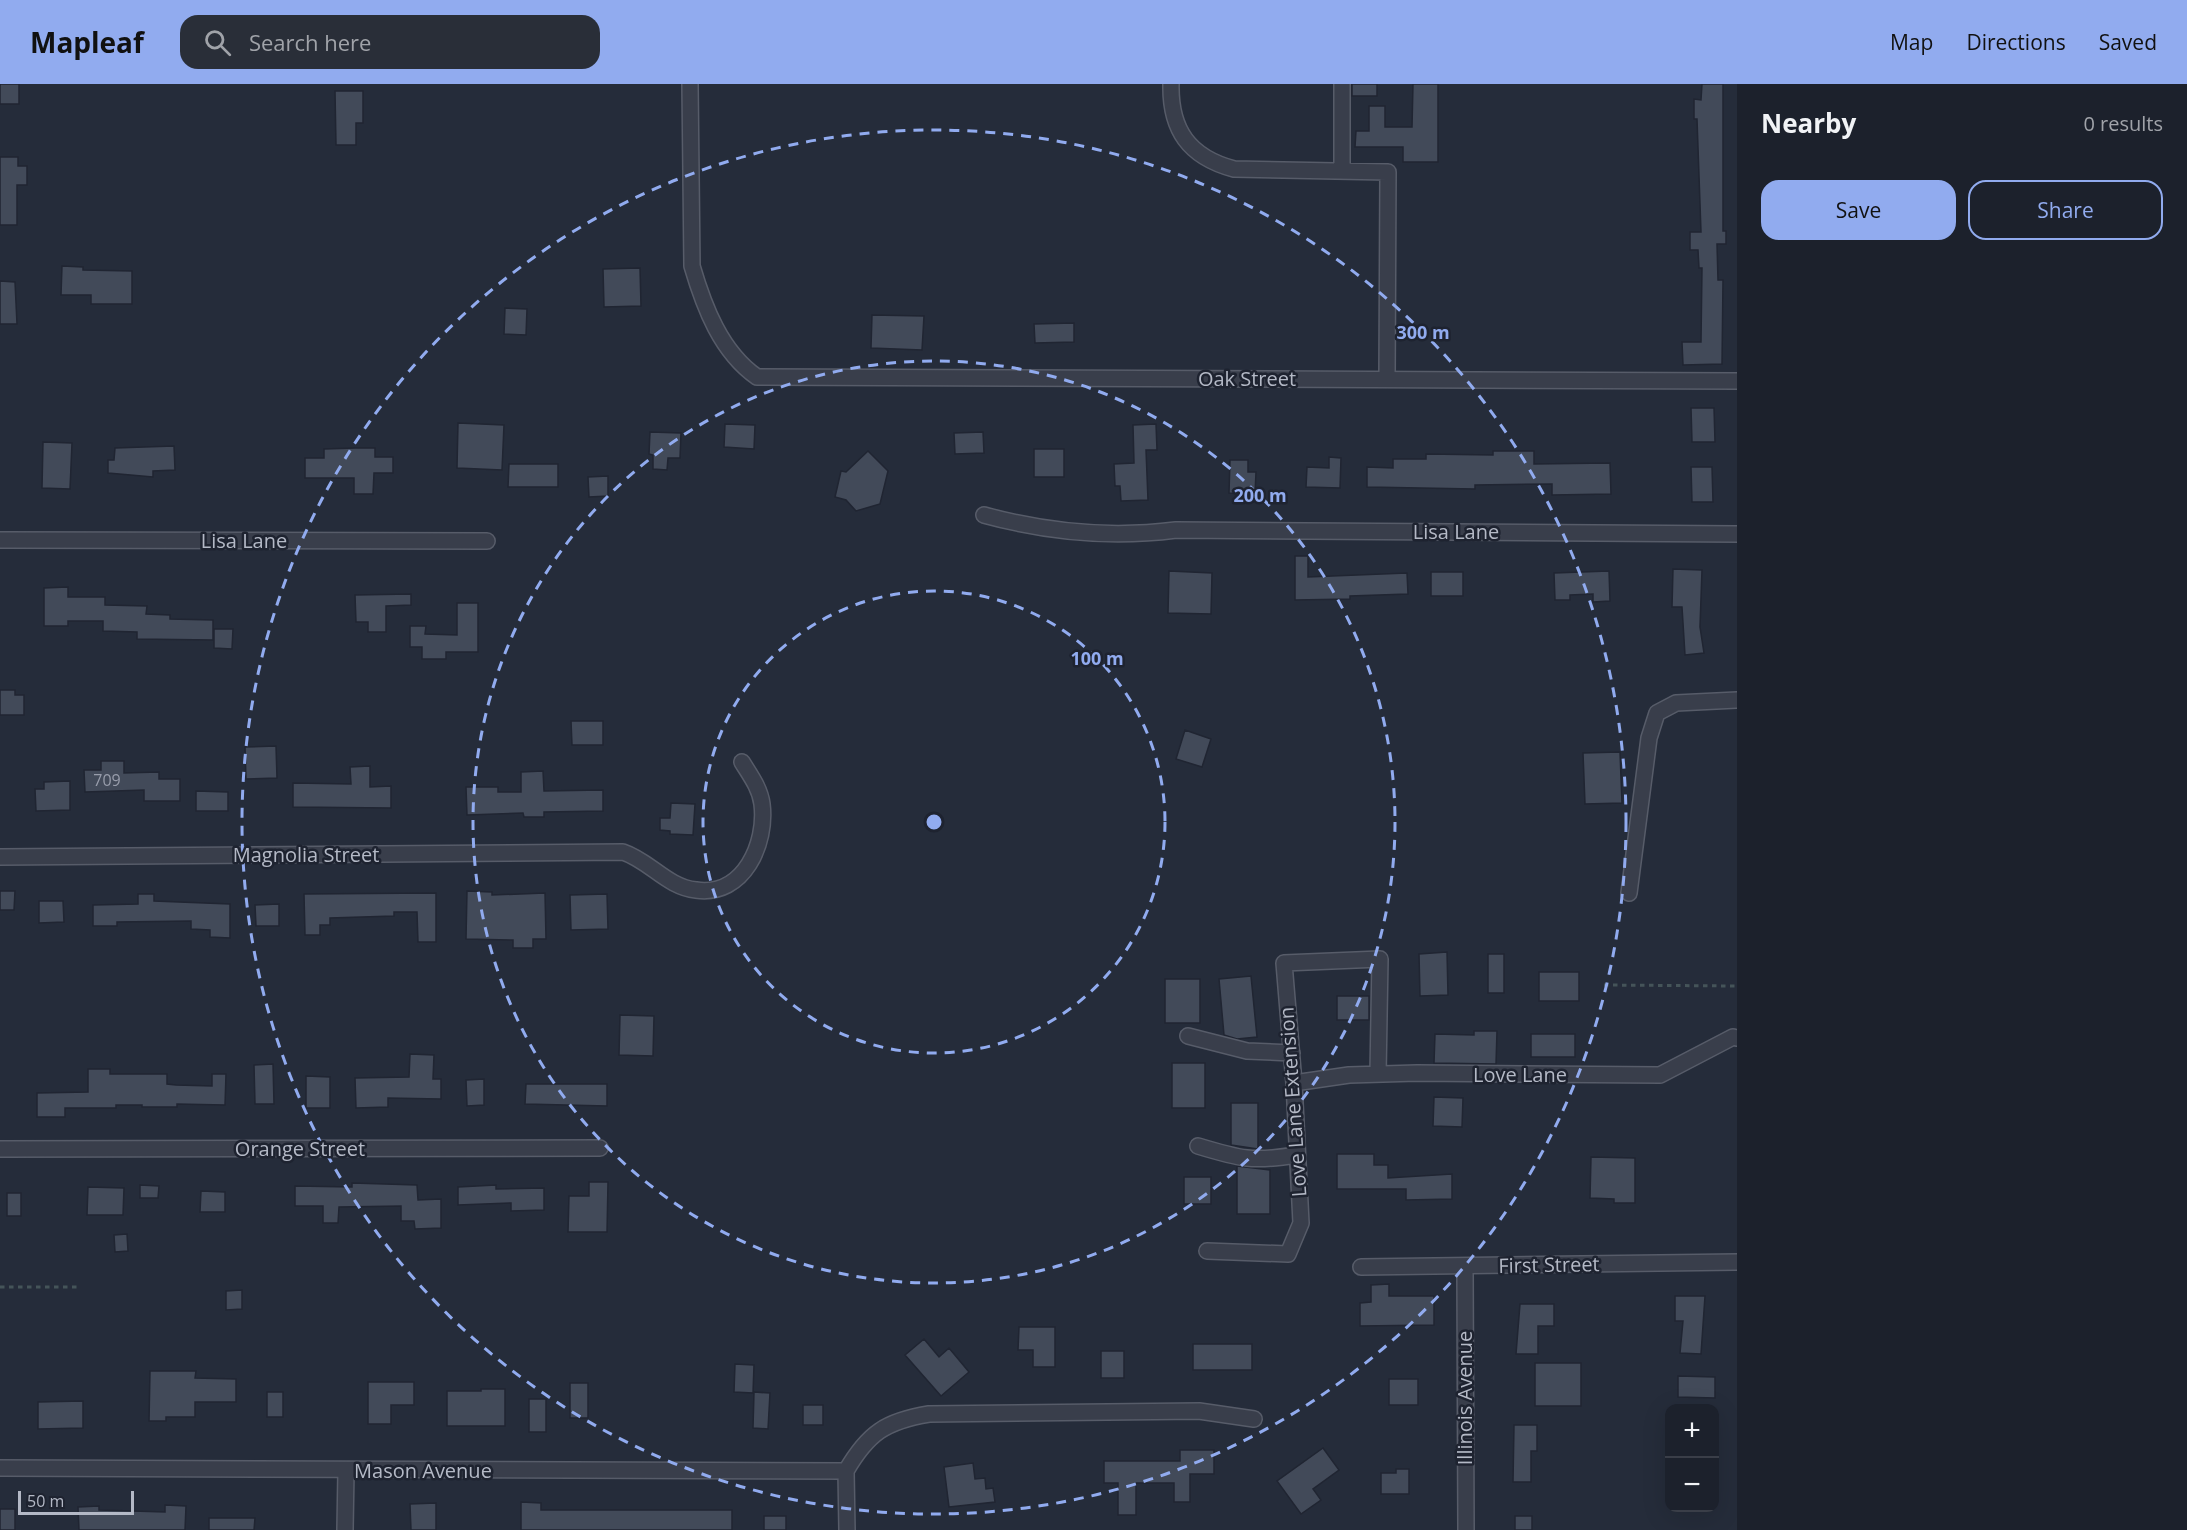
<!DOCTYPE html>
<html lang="en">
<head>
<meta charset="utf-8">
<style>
  :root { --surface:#1c212c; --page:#292e38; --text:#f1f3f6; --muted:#a0a3a9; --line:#3a3e48; --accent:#91abef }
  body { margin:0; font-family:"Open Sans",sans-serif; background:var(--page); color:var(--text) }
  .controls { position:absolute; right:18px; bottom:18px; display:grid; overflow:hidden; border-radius:12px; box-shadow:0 6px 24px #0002 }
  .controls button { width:54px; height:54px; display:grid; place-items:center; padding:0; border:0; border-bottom:2px solid var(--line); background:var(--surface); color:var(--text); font:30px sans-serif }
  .scale { position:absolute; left:18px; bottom:15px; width:116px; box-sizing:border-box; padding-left:6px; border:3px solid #b4b9c6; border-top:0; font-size:16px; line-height:21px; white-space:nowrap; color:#b4b9c6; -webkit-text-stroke:4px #1e2330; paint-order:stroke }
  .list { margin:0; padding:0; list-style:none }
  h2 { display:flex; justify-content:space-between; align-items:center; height:78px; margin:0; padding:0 24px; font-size:26px }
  h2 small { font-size:20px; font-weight:400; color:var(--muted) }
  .actions { display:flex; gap:12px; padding:18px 24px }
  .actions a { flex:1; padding:14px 0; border:2px solid var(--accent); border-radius:18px; text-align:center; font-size:21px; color:var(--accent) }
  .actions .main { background:var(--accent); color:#111 }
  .icon { flex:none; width:33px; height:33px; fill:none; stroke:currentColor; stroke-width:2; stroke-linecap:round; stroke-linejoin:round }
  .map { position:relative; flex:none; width:1737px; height:1446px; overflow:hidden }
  header { display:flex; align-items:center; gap:36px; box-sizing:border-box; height:84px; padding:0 30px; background:var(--accent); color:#111 }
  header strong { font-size:28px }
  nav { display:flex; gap:33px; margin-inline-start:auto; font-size:21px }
  .search { width:420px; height:54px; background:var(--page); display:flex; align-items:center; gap:15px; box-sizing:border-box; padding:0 21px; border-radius:18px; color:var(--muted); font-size:22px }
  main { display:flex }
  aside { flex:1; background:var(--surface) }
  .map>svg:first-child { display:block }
  .building { fill:#424a59; stroke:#202532; stroke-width:1.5 }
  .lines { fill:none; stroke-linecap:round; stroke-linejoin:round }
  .minor-casing { stroke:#575c69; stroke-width:18 }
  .path { stroke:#455459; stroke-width:3; stroke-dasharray:4.5 4.5; stroke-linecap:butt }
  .minor { stroke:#393e4b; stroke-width:15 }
  .ring { fill:none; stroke:#91abef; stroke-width:3; stroke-dasharray:10 8 }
  .labels { text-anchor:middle; stroke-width:5; stroke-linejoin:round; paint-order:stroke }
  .number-label { font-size:16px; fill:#989dab }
  .street-label { font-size:20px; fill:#b4b9c6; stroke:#1e2330 }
  .centre { fill:#91abef; stroke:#1e2330; stroke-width:3 }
  .ring-label { font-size:18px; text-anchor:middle; font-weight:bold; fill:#91abef; stroke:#1e2330; stroke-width:5; stroke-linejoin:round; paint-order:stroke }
</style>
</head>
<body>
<header>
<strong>Mapleaf</strong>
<div class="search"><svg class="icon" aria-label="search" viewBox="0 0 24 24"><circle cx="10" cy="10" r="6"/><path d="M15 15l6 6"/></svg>Search here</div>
<nav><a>Map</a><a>Directions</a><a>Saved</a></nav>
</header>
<main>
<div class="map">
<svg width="1737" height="1446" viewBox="0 0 1737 1446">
  <rect width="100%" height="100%" fill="#252c3a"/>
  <path class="building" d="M0 0H19V20H0Z
    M1352 0H1377V12H1352Z
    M1413 0H1438V78H1403V63H1355L1356 47H1369V22H1385V43H1412Z
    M1702 0H1723V147H1726V160H1717L1718 196H1723L1722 280 1683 281 1682 258H1701L1702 184H1699L1698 166H1690V148H1701L1697 35H1694V15L1701 16Z
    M335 7H363V39H356V61H336Z
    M0 73H18V82H27V101H17V141H0Z
    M62 182 83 183V186L132 187V220H91V211H61Z
    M640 184 641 222 604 223 603 185Z
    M0 197 15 198 17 240H0Z
    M505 224 527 225 526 251 504 250Z
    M872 231 924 232 922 266 871 264Z
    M1074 239V258L1035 259 1034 240Z
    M1691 324H1714L1715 358H1692Z
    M458 339 504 341 502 386 457 384Z
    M725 340 755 341 754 365 724 363Z
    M1156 340 1157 366H1146L1148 416 1121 417 1120 402H1115L1114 380 1134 379 1133 341Z
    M650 348 681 349 680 374H668L667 386 653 385V371L649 370Z
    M983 348 984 369 955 370 954 349Z
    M43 358 72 359 70 405 42 404Z
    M174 362 175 386 153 387V393L108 389V376H114L115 364Z
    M355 364H375V373H393V389H374L373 410H354V394H305V374H324V365Z
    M1034 365H1064V393H1034Z
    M868 367 888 387 880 420 856 427 846 416 835 413 841 387 846 388Z
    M1493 367H1534V380L1610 379 1611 410 1552 411V400L1475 401V405L1367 403V383L1393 384V375H1426V370L1493 371Z
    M1329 373 1341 374 1340 404 1306 403 1307 383 1329 384Z
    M1230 376H1248V388H1256L1255 410 1229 409Z
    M509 380H558V403H508Z
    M1691 383H1712L1713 418H1692Z
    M608 392V412L589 413 588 393Z
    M1295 472H1308V493L1407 489 1408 510 1350 512V515L1295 516Z
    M1673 485 1702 486 1700 543 1704 569 1685 571 1682 523H1672Z
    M1169 487 1212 489 1211 530 1168 529Z
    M1609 487 1610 517 1593 518V510L1570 511V516H1555L1554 489Z
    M1431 488H1463V512H1431Z
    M68 503V513H105V521L147 522 146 530 170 531V535L213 536V556L137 555V548L103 547V537H68V542H44V504Z
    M411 510V521L386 522V548H368V538H356L355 511Z
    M457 519H478V568H446V575H422V563H410V542H426L425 550 457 551Z
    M214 545H233L232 565 214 564Z
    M0 606H15V611H24V631H0Z
    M571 637H603V661H572Z
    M1185 646 1211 655 1202 683 1176 675Z
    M276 662 277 694 246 695 245 663Z
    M1620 668 1622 719 1585 720 1583 669Z
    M101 677H124V689L159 688V695H180V717H144V706L85 708 84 686H101Z
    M370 682V703L391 702V724L293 723V699L351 700 350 683Z
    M543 687 544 707 603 706V727L544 728V733H524L523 729 467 731 466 703H498V708H521V688Z
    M70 697V726L36 727 35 705H44V698Z
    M196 707 228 708V727H196Z
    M671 719 695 720 693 751 670 750V747L660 746V734H670Z
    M0 807H15L14 826H0Z
    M467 807 492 808V811L545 809 546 855H533V864H513V856L466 855Z
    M436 809V858H418L417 828H394V832L330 834V841H320V851H305L304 810Z
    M138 810H154V817L230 820V854L210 853V846L191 845V837L117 838V842H93V821L138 820Z
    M607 810 608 845 571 846 570 811Z
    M39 817H63L64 838 39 839Z
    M279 820V842H256L255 821Z
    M1447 868 1448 911 1420 912 1419 870Z
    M1488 870H1504V909H1488Z
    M1539 888H1579V917H1539Z
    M1251 892 1257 953 1237 955 1224 951 1219 895Z
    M1165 895H1200V939H1165Z
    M1337 912H1369V936H1337Z
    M620 931 654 932 653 972 619 971Z
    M1474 947H1497L1496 980 1434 979 1435 950 1474 951Z
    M1531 950H1575V973H1531Z
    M410 970 434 971 433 995H441V1015L388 1014V1023L356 1024 355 994 409 993Z
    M1172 979H1205V1024H1172Z
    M273 980 274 1020H255L254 981Z
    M88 985H110V990H167V1000L176 1001 212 1002V990H226L225 1021 177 1020V1023H142V1021H116V1024H65V1033H37V1009L88 1008Z
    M306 992 330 993V1024H306Z
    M484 995V1021L467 1022 466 996Z
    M526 1000H607V1022L525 1020Z
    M1434 1013 1463 1014 1462 1043 1433 1042Z
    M1231 1019H1258V1065L1231 1061Z
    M1337 1070H1374V1081H1388V1094L1452 1090V1115L1406 1116V1105H1337Z
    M1591 1073 1635 1074V1119H1614V1115L1590 1114Z
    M1237 1082 1270 1086V1130H1237Z
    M1184 1093H1211V1120H1184Z
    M589 1098H608L607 1148H568L569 1112H589Z
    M352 1099 417 1101 418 1116 441 1115V1144L415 1145 414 1137H401V1122L339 1123 338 1139H323V1122H295V1102L352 1103Z
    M140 1101 159 1102 158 1114H140Z
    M496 1101V1105L544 1104V1126L511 1127V1119L458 1121V1103Z
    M88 1103 124 1104 123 1131H87Z
    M201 1107 225 1108V1128H200Z
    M7 1109H21V1132H7Z
    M127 1150 128 1167 115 1168 114 1151Z
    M1389 1200V1212H1434V1241L1360 1242V1219L1371 1218V1201Z
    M242 1206V1225L226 1226V1207Z
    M1675 1212H1705L1701 1270 1680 1269 1683 1237H1675Z
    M1520 1220H1554V1242H1538V1270H1516Z
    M1019 1243H1055V1283H1033V1266H1018Z
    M924 1255 939 1273 949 1264 969 1288 941 1312 905 1271Z
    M1193 1260H1252V1286H1193Z
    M1101 1267H1124V1294H1101Z
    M1535 1279H1581V1322H1535Z
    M735 1280 754 1281 753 1309 734 1308Z
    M150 1287H196L195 1294 236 1295V1318H195V1333H166V1337H149Z
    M1678 1292 1715 1293V1314L1678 1313Z
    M1389 1295H1418V1321H1389Z
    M368 1298H414V1321H391V1340H368Z
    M570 1299H588V1334H570Z
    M481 1305H505V1342H447V1307H481Z
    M267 1308H283V1333H267Z
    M754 1308 770 1309 768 1345 753 1344Z
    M529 1315H546V1348H529Z
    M83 1317V1344L38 1345V1318Z
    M803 1321H823V1341H803Z
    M1514 1341H1537V1367H1531V1398H1513Z
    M1323 1364 1339 1386 1313 1405 1321 1416 1301 1430 1277 1397Z
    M1180 1366H1214V1390H1190V1418H1174V1399H1136V1431H1118V1399H1104V1377H1180Z
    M973 1379 975 1395 985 1394 986 1405 993 1404 995 1418 949 1423 944 1383Z
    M1396 1385H1409V1410H1381V1389H1396Z
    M521 1418 541 1419V1426H732V1446H521Z
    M436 1419V1446H411L410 1420Z
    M165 1421 186 1422 185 1446H79L78 1423 99 1422V1426L165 1428Z
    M0 1425H15V1446H0Z
    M764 1432H786V1446H764Z
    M1515 1432H1532V1446H1515Z
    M209 1434H255L254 1446H209Z"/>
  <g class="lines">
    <g class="minor-casing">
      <path id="minor" d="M690 0 692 182C704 223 721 268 757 293L1737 297
        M1171 0C1170 46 1189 73 1234 85L1388 88 1387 295
        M1342 87V0
        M984 431C1046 448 1113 454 1176 446L1737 450
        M0 456 487 457
        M0 773 623 768C650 777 667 803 696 806 744 813 767 759 762 720 760 704 750 691 742 678
        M1629 809 1649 654 1657 629 1676 619 1737 616
        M1188 952 1247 967 1292 969
        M1294 999 1349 991 1417 989 1660 991 1733 953 1737 954
        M1198 1062C1241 1075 1252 1078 1297 1071
        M0 1065 600 1064
        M1207 1167 1288 1170 1301 1139 1294 999 1284 879 1380 875 1378 990
        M1361 1183 1737 1178
        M1465 1183 1466 1446
        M0 1384 846 1387
        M846 1387C868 1349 886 1337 929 1330L1199 1327 1254 1335
        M846 1387 847 1446
        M345 1446 346 1387"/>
    </g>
    <path class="path" d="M1604 901 1737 902
      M0 1203H79"/>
    <use href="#minor" class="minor"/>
  </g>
  <g class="ring">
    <circle cx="934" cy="738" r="231"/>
    <circle cx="934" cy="738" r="461"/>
    <circle cx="934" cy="738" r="692"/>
  </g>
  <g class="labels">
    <g class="number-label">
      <text x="107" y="702">709</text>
    </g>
    <g class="street-label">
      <text x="1247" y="302">Oak Street</text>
      <text x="1456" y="455">Lisa Lane</text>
      <text x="244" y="464">Lisa Lane</text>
      <text x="306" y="778">Magnolia Street</text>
      <text x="1520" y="998">Love Lane</text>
      <text transform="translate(1293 1018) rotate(-94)" y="7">Love Lane Extension</text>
      <text x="300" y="1072">Orange Street</text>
      <text transform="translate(1549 1181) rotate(-1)" y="7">First Street</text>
      <text transform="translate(1465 1314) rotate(-90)" y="7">Illinois Avenue</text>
      <text x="423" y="1394">Mason Avenue</text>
    </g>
  </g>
  <circle cx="934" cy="738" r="9" class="centre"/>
  <g class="ring-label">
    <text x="1423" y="255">300 m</text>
    <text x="1260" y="418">200 m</text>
    <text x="1097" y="581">100 m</text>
  </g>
</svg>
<div class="controls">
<button>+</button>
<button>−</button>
</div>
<div class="scale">50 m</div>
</div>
<aside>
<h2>Nearby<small>0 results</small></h2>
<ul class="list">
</ul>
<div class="actions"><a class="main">Save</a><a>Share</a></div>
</aside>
</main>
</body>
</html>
